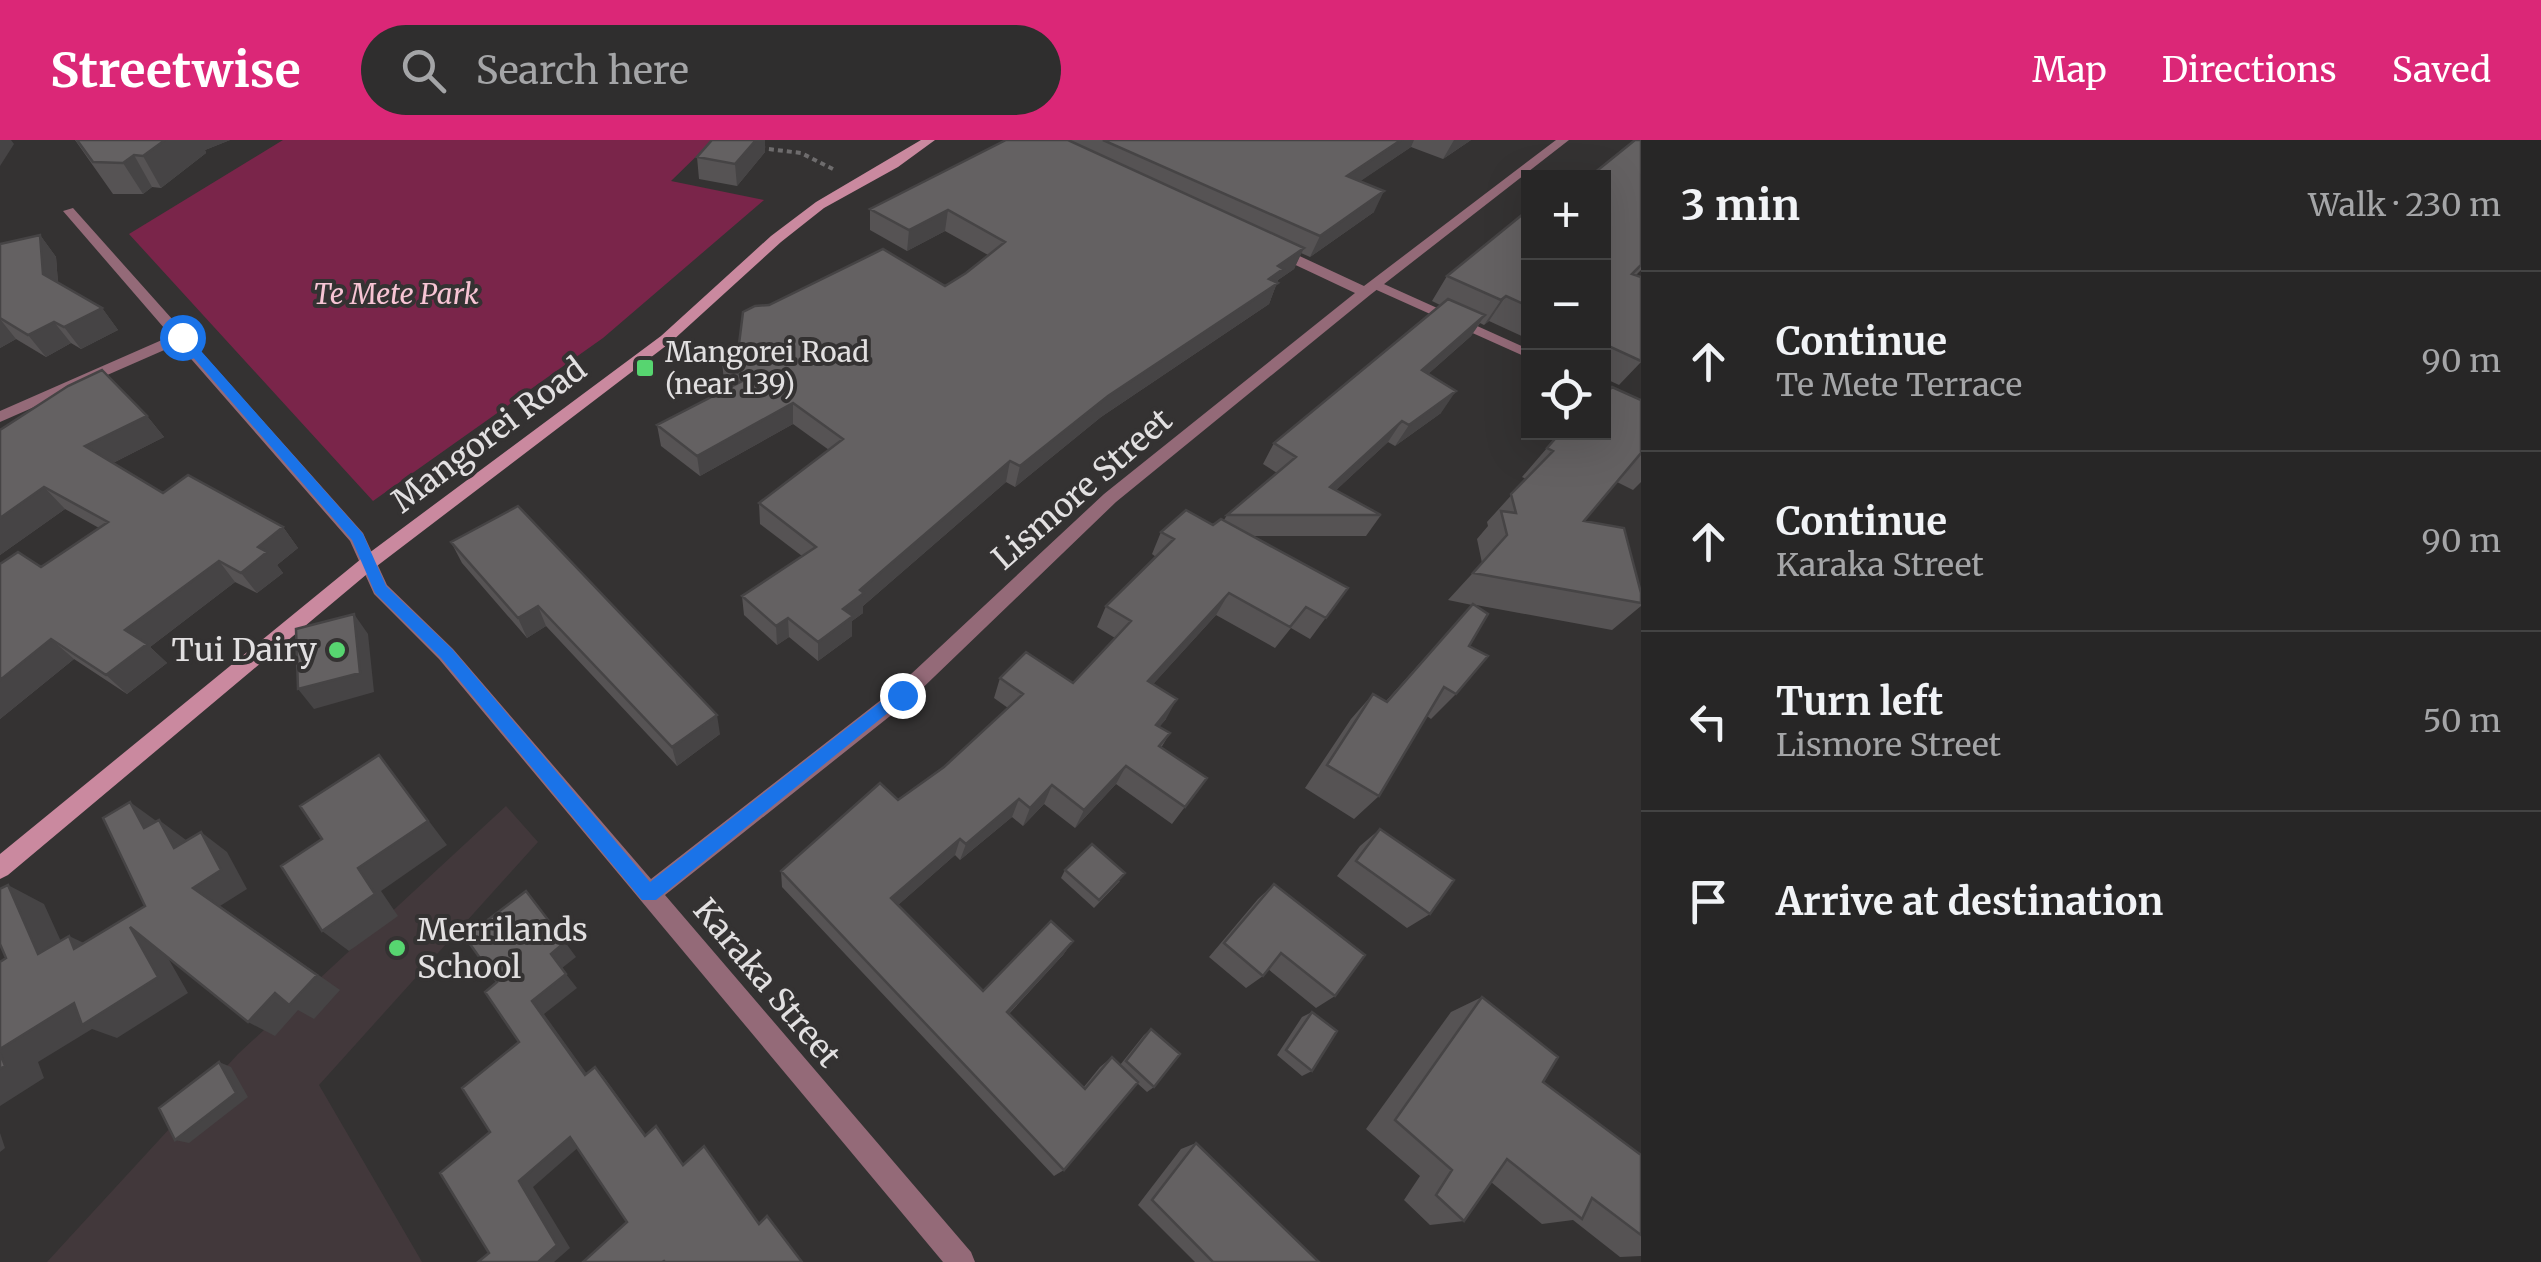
<!DOCTYPE html>
<html lang="en">
<head>
<meta charset="utf-8">
<style>
  :root { --surface:#272626; --page:#2f2e2e; --text:#f1f3f6; --muted:#a4a5a7; --line:#434343; --accent:#db2777 }
  body { margin:0; font-family:Merriweather,serif; background:var(--page); color:var(--text) }
  .controls { position:absolute; right:30px; top:30px; display:grid; overflow:hidden; border-radius:0px; box-shadow:0 10px 40px #0002 }
  .controls button { width:90px; height:90px; display:grid; place-items:center; padding:0; border:0; border-bottom:2px solid var(--line); background:var(--surface); color:var(--text); font:50px sans-serif }
  .stop { position:absolute; width:30px; height:30px; margin:-22px; border:8px solid #1a73e8; border-radius:50%; background:#fff }
  .stop.end { background:#1a73e8; border-color:#fff; box-shadow:0 2px 10px #0008 }
  .list { margin:0; padding:0; list-style:none }
  h2 { display:flex; justify-content:space-between; align-items:center; height:130px; margin:0; padding:0 40px; font-size:42px }
  h2 small { font-size:32px; font-weight:400; color:var(--muted) }
  .list li { display:grid; grid-template-columns:65px 1fr auto; gap:30px; align-items:center; box-sizing:border-box; height:180px; padding:0 40px; border-top:2px solid var(--line) }
  .list b { display:block; font-size:38px; white-space:nowrap }
  .list p { margin:0; font-size:32px; white-space:nowrap; color:var(--muted) }
  .list em { font-size:32px; font-style:normal; color:var(--muted) }
  .icon { flex:none; width:55px; height:55px; fill:none; stroke:currentColor; stroke-width:2; stroke-linecap:round; stroke-linejoin:round }
  .map { position:relative; flex:none; width:1641px; height:1122px; overflow:hidden }
  header { display:flex; align-items:center; gap:60px; box-sizing:border-box; height:140px; padding:0 50px; background:var(--accent); color:#fff }
  header strong { font-size:48px }
  nav { display:flex; gap:55px; margin-inline-start:auto; font-size:35px }
  .search { width:700px; height:90px; background:var(--page); display:flex; align-items:center; gap:25px; box-sizing:border-box; padding:0 35px; border-radius:55px; color:var(--muted); font-size:38px }
  main { display:flex }
  aside { flex:1; background:var(--surface) }
  .map>svg:first-child { display:block }
  .built { fill:#42383b }
  .green { fill:#7a254a }
  .lines { fill:none; stroke-linecap:round; stroke-linejoin:round }
  .path { stroke:#6e6c6d; stroke-width:4; stroke-dasharray:5 4; stroke-linecap:butt }
  .lane { fill:#946a78; fill-rule:evenodd }
  .street { fill:#946a78; fill-rule:evenodd }
  .secondary { fill:#ca899f; fill-rule:evenodd }
  .wall { fill:#565354 }
  .shaded-wall { fill:#464445 }
  .building { fill:#646162; stroke:#464445; stroke-width:2.5 }
  .route { fill:#1a73e8 }
  .poi-dot { fill:#57d570; stroke:#343232; stroke-width:4 }
  .labels { text-anchor:middle; stroke-width:8; stroke-linejoin:round; paint-order:stroke }
  .far-park-label { font-size:28px; font-style:italic; fill:#f7c4d4; stroke:#343232 }
  .far-poi-label { font-size:28px; fill:#e2e0e1; stroke:#343232; text-anchor:start }
  .street-label { font-size:32px; fill:#e2e0e1; stroke:#343232 }
  .poi-label { font-size:32px; fill:#e2e0e1; stroke:#343232; text-anchor:end }
</style>
</head>
<body>
<header>
<strong>Streetwise</strong>
<div class="search"><svg class="icon" aria-label="search" viewBox="0 0 24 24"><circle cx="10" cy="10" r="6"/><path d="M15 15l6 6"/></svg>Search here</div>
<nav><a>Map</a><a>Directions</a><a>Saved</a></nav>
</header>
<main>
<div class="map">
<svg width="1641" height="1122" viewBox="0 0 1641 1122">
  <rect width="100%" height="100%" fill="#343232"/>
  <path class="built" d="M506 666 538 702 319 945 422 1122H47L238 914Z"/>
  <path class="green" d="M283 0H713L671 41 764 60 603 198 373 361 129 94Z"/>
  <g class="lines">
    <path class="path" d="M760 8 801 13 833 29"/>
    <path class="lane" d="M1375 140 1528 209V218L1370 147 1368 144Z
      M1604 244 1641 260V271L1604 255Z"/>
    <path class="street" d="M1556 0H1569L1370 155 1116 362 909 561 665 755 971 1112 975 1122H943L439 519 374 454 350 401 178 204 0 282V271L171 196 63 71 73 68 363 393 387 445 453 509 651 739 895 549 1104 354 1355 153 1268 112V106H1278L1364 146Z"/>
    <path class="secondary" d="M921 0H935L898 27 824 68 781 102 671 202 373 429 8 735 0 739V714L361 419 661 196 771 96 816 62Z"/>
  </g>
  <path class="wall" d="M75 0H230L205 10 206 13 161 48 152 47 143 54H113Z
    M712 0H765V12L737 46 699 39 697 17Z
    M1006 0H1471L1443 19 1411 7 1360 41 1374 72 1310 117 1301 113 1294 129 1278 140 1269 164 1101 277 1015 347 1006 342 863 466V473L852 481V496L818 521 789 497 777 505 744 475 742 456 802 416 760 384 759 363 829 310 793 284 700 336 661 306 657 285 730 247 724 242 722 221 945 146 966 133 988 115 945 91 907 111 870 90V69Z
    M1641 0V130L1636 135 1641 137V222L1619 245 1604 238V38Z
    M1528 70V199L1489 181 1484 185 1480 183 1471 196 1428 234 1441 273 1395 306 1388 302 1336 350 1381 375 1366 396H1252L1348 448 1310 499 1291 488 1275 508 1216 475 1153 544 1166 579 1159 587 1170 593 1161 608 1207 638 1172 684 1116 644 1075 688 1044 664 1023 686 1012 677 960 720 955 715 898 765 983 851 1073 801 1063 815 1009 874 1083 948 1100 927 1112 917 1120 925 1144 895 1151 889 1154 947 1147 952 1137 943 1064 1030 1054 1036 782 747 781 731 898 660 944 627 1008 568 994 558 1000 538 1073 543 1115 498 1097 487 1106 466 1156 417 1152 414 1161 392 1213 385 1224 380 1227 375 1277 333 1263 324 1274 303 1440 165 1432 161 1447 136Z
    M40 95 56 117 58 143 102 168 118 190 81 209 71 203 46 217 16 199 0 208V104Z
    M1641 260V342L1633 350 1617 342 1584 381 1641 453V466L1612 490 1476 465 1469 506 1456 554 1431 579 1427 576 1379 656 1354 679 1305 648 1351 579 1373 554 1386 561 1472 465 1448 460 1482 423 1477 399 1488 386 1487 382 1526 339 1522 337 1547 308Z
    M147 276 164 297 113 323 163 353 283 387 298 408 277 425 283 433 257 453 235 442 150 507 167 523 127 554 74 519 0 579V424L41 427 99 388 65 369 0 415V290Z
    M451 402 720 594 677 626 546 486 527 498 462 423Z
    M1380 689 1430 774 1407 788 1337 736 1360 706Z
    M1065 730 1120 741 1094 768 1061 738Z
    M1274 744 1335 856 1316 868 1268 829 1263 836 1246 848 1209 817 1258 759Z
    M1482 857 1543 942 1641 1015V1116L1620 1117 1573 1080 1542 1084 1491 1042 1464 1081 1430 1085 1404 1060 1420 1036 1366 989 1451 872Z
    M1312 872V931L1302 936 1277 915 1302 877Z
    M1196 1003 1319 1122H1195L1138 1065 1181 1009Z"/>
  <path class="shaded-wall" d="M0 0H11L14 4 0 26Z
    M165 0H230L205 10 206 13 161 48 143 16Z
    M756 0H765V12L737 46 735 24Z
    M1401 0H1414L1411 7 1337 57 1347 36Z
    M1454 0H1471L1443 19Z
    M134 15 152 47 143 54 123 23Z
    M1384 51 1374 72 1310 117 1320 96Z
    M948 70 945 91 907 111 909 90Z
    M40 95 56 117 59 156 43 134Z
    M1304 108 1294 129 1278 140 1269 164 1101 277 1015 347 1020 326 1108 256 1269 139 1278 126Z
    M1506 156 1489 181 1484 185 1501 160Z
    M102 168 118 190 81 209 64 187Z
    M1485 175 1471 196 1408 252 1422 230Z
    M0 179 16 199 0 208Z
    M54 182 71 203 46 217 28 195Z
    M1456 251 1441 273 1395 306 1409 285Z
    M793 263V284L700 336 697 316Z
    M147 276 164 297 103 328 85 306Z
    M1402 281 1388 302 1317 368 1330 347Z
    M1010 321 1006 342 863 466V473L852 481V496L818 521V502L860 450Z
    M44 347 65 369 0 415V378Z
    M283 387 298 408 277 425 283 433 257 453 241 433 258 407Z
    M219 421 235 442 150 507 167 523 127 554 106 535 125 490Z
    M1229 453 1216 475 1138 561 1148 541Z
    M538 466 546 486 527 498 518 478Z
    M354 474 368 494 374 552 314 569 298 549Z
    M788 478 789 497 777 505 776 486Z
    M51 499 74 519 0 579V540Z
    M1177 559 1166 579 1145 604 1156 585Z
    M717 575 720 594 677 626 672 607Z
    M379 615 447 705 381 751 398 776 349 811 322 791 358 728Z
    M1126 626 1116 644 1075 688 1084 670Z
    M1052 645 1044 664 1023 686 1030 668Z
    M1019 659 1012 677 960 720 966 704Z
    M130 662 159 683 144 688Z
    M159 680 186 700 174 708Z
    M201 692 227 712 247 749 220 766 340 850 314 879 298 870 275 896 248 882 275 853 193 748Z
    M960 699 955 715 888 774 891 758Z
    M8 745 44 764 74 830 38 814Z
    M130 787 160 804 188 853 117 898 92 889 38 922 44 938 0 966V909Z
    M69 796 103 812 74 809Z
    M1073 801 1063 815 999 884 1007 872Z
    M565 802 576 817 562 828 551 814Z
    M566 834 577 848 544 874 595 945 585 935 532 861Z
    M219 922 231 927 248 957 189 1003 175 1000Z
    M595 927 604 937 653 1004 645 996Z
    M0 993 5 1008 0 1012Z
    M570 997 581 1005 533 1047 570 1108 554 1122H538L519 1041Z"/>
  <path class="building" d="M77 0H165L143 16 134 15 123 23 93 22Z
    M712 0H756L735 24 697 17Z
    M1006 0H1068L1304 108 1278 126 1283 129 1269 139 1278 143 1108 256 1020 326 1010 321 860 450 864 453 843 469 853 476 818 502 788 478 776 486 742 456 816 407 759 363 843 299 793 263 697 316 657 285 746 239 722 221 738 212 743 172 755 166 769 165 883 109 945 146 966 133 1005 102 948 70 909 90 870 69Z
    M1103 0H1401L1347 36 1384 51 1320 96Z
    M1635 0H1641V125L1632 134 1641 137V221L1604 204V38H1588Z
    M1528 70V166L1506 156 1501 160 1447 136Z
    M40 95 43 134 102 168 64 187 54 182 28 195 0 178V104Z
    M1448 159 1485 175 1422 230 1456 251 1409 285 1402 281 1330 347 1381 375H1227L1296 317 1274 303Z
    M102 230 147 276 85 306 163 353 188 335 283 387 258 407 267 412 241 433 219 421 125 490 147 504 106 535 51 499 0 540V424L18 412 41 427 108 382 44 347 0 378V290L68 246Z
    M1612 247 1641 260V313L1584 381 1624 388 1641 453V463L1473 433 1507 395 1501 371 1516 373 1511 354 1553 311 1547 308 1561 292H1604V256Z
    M518 366 717 575 672 607 538 466 518 478 451 402Z
    M1186 370 1213 385 1221 379 1348 448 1326 478 1306 467 1290 487 1229 453 1148 541 1177 559 1156 585 1170 593 1159 606 1207 638 1185 667 1126 626 1084 670 1052 645 1030 668 1019 659 966 704 960 699 891 758 983 851 1051 781 1073 801 1007 872 1085 949 1112 917 1138 942 1064 1030 781 731 880 643 898 660 944 627 1023 554 1000 538 1026 512 1073 543 1131 481 1106 466 1174 399 1161 392Z
    M1473 464 1488 474 1469 506 1488 516 1456 554 1444 547 1379 656 1327 625 1373 554 1387 562Z
    M354 474 360 533 298 549 296 489Z
    M379 615 428 681 358 728 375 754 322 791 281 726 322 699 300 666Z
    M130 662 144 688 159 680 174 708 201 692 221 730 193 748 317 835 289 865 275 853 248 882 130 787 158 837 82 885 74 863 0 909V822L6 818 0 804V749L8 745 38 814 69 796 74 809 145 766 103 678Z
    M1380 689 1454 740 1430 774 1356 721Z
    M1092 704 1125 733 1099 760 1065 730Z
    M1274 744 1365 815 1335 856 1281 813 1263 836 1224 803Z
    M526 751 565 802 551 814 566 834 532 861 585 935 595 927 645 996 656 986 683 1025 704 1006 759 1084 767 1076 802 1122H665L664 1121 662 1122H583L627 1082 570 997 519 1041 557 1105 538 1122H478L489 1113 440 1033 490 992 462 948 519 902 485 852 497 842 465 797Z
    M1482 857 1558 917 1543 942 1641 1015V1095L1592 1058 1582 1079 1507 1019 1464 1081 1436 1055 1452 1030 1395 980Z
    M1312 872 1337 891 1312 931 1286 910Z
    M1151 889 1180 914 1154 947 1126 921Z
    M0 913 5 926 0 929Z
    M219 922 236 953 175 1000 159 968Z
    M1196 1003 1319 1122H1213L1152 1060Z"/>
  <path class="route" d="M178 194H186L363 394 386 446 452 509 650 742 896 550H908L910 555 656 760H642L441 518 375 453 352 400 178 200Z"/>
  <g class="poi-dot">
    <rect x="635" y="218" width="20" height="20" rx="5"/>
    <circle cx="337" cy="510" r="10"/>
    <circle cx="397" cy="808" r="10"/>
  </g>
  <g class="labels">
    <g class="far-park-label">
      <text x="396" y="164">Te Mete Park</text>
    </g>
    <g class="far-poi-label">
      <text x="665" y="222">Mangorei Road<tspan x="665" dy="32">(near 139)</tspan></text>
    </g>
    <g class="street-label">
      <text transform="translate(489 295) rotate(-37)" y="11">Mangorei Road</text>
      <text transform="translate(1082 349) rotate(-41)" y="11">Lismore Street</text>
      <text transform="translate(767 843) rotate(50)" y="11">Karaka Street</text>
    </g>
    <g class="poi-label">
      <text x="317" y="521">Tui Dairy</text>
      <text x="417" y="801" text-anchor="start">Merrilands<tspan x="417" dy="37">School</tspan></text>
    </g>
  </g>
</svg>
<div class="controls">
<button>+</button>
<button>−</button>
<button><svg class="icon" aria-label="locate" viewBox="0 0 24 24"><circle cx="12" cy="12" r="6"/><path d="M12 2v4M12 18v4M2 12h4M18 12h4"/></svg></button>
</div>
<div class="stop" style="left:182px;top:197px"></div>
<div class="stop end" style="left:902px;top:555px"></div>
</div>
<aside>
<h2>3 min<small>Walk · 230 m</small></h2>
<ul class="list">
<li><svg class="icon" aria-label="ahead" viewBox="0 0 24 24"><path d="M12 20V5M6 11l6-6 6 6"/></svg><div><b>Continue</b><p>Te Mete Terrace</p></div><em>90 m</em></li>
<li><svg class="icon" aria-label="ahead" viewBox="0 0 24 24"><path d="M12 20V5M6 11l6-6 6 6"/></svg><div><b>Continue</b><p>Karaka Street</p></div><em>90 m</em></li>
<li><svg class="icon" aria-label="left" viewBox="0 0 24 24"><path d="M17 20v-9H6M10 6l-5 5 5 5"/></svg><div><b>Turn left</b><p>Lismore Street</p></div><em>50 m</em></li>
<li><svg class="icon" aria-label="arrive" viewBox="0 0 24 24"><path d="M6 21V4h12l-3 4 3 4H6"/></svg><div><b>Arrive at destination</b></div></li>
</ul>
</aside>
</main>
</body>
</html>
